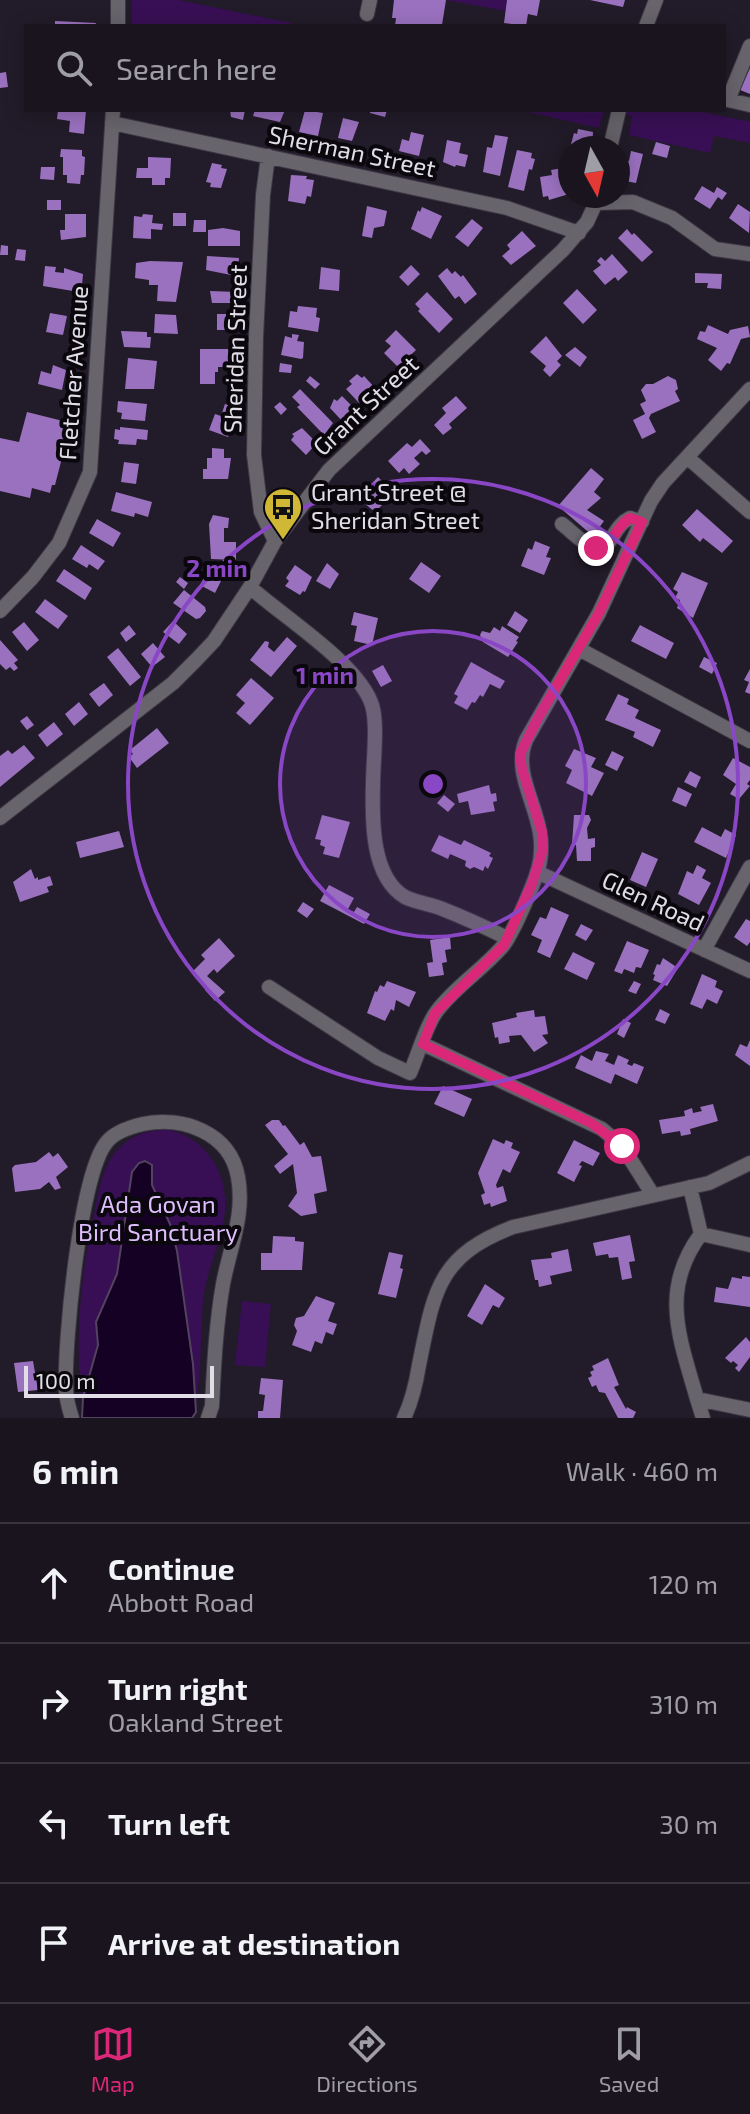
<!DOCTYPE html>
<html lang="en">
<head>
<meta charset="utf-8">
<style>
  :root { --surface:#1a141f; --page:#27212c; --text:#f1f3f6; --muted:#9f9ea4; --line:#38333d; --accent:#db2777 }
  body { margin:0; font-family:"Exo 2",sans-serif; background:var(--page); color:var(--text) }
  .compass { position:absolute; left:558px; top:136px; width:72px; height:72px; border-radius:50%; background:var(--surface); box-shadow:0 4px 20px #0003; rotate:172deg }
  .scale { position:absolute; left:24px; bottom:20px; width:190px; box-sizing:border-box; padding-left:8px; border:4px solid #e2dee7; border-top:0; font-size:22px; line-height:28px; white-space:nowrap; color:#e2dee7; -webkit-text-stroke:6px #0a070d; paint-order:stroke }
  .stop { position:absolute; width:24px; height:24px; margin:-18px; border:6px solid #db2777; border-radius:50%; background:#fff }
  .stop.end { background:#db2777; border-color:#fff; box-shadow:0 2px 8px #0008 }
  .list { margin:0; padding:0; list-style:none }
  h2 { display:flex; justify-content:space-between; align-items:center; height:104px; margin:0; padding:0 32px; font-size:34px }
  h2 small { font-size:26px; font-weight:400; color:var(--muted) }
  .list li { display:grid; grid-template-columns:52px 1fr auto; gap:24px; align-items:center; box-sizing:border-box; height:120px; padding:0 32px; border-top:2px solid var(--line) }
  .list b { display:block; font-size:30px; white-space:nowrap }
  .list p { margin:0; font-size:26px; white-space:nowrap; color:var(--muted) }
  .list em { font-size:26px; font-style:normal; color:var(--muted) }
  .icon { flex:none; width:44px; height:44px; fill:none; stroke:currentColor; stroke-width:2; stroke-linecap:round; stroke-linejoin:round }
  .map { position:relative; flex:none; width:750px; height:1418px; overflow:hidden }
  .search { position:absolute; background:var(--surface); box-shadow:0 4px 20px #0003; left:24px; right:24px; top:24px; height:88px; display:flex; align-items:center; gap:20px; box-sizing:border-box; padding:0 28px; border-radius:0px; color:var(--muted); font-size:30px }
  .sheet { height:584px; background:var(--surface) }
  nav { display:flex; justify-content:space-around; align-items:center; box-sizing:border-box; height:112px; border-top:2px solid var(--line); background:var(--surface); font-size:22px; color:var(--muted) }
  nav a { display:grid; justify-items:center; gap:4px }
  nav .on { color:var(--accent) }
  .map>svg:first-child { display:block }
  .green { fill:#380f54 }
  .water { fill:#150124; stroke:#52435e; stroke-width:2 }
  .building { fill:#9a71bf }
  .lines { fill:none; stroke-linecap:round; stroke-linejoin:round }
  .minor-casing { stroke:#3d3644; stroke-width:16 }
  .minor { stroke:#67646b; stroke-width:14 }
  .route { stroke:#db2777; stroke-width:10 }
  .ring { fill:none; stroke:#8a47c5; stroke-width:4 }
  .labels { text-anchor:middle; stroke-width:8; stroke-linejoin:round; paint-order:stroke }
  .street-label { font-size:24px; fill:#e2dee7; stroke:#0a070d }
  .poi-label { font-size:24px; fill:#e2dee7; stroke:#0a070d; text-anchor:start }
  .park-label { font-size:24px; fill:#debefd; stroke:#0a070d }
  .centre { fill:#8a47c5; stroke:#0a070d; stroke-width:4 }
  .ring-label { font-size:24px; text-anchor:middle; font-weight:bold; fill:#8a47c5; stroke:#0a070d; stroke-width:8; stroke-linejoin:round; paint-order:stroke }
</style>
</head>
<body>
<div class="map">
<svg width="750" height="1418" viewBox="0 0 750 1418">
  <rect width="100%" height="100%" fill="#221b29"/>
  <path class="green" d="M132 0H179L305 26H143L132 24Z
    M446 0H507L506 11Z
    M519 110H604L599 128Z
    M607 110H694L750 122V143L714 136 710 153 629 135 632 116Z
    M169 1130C210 1139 231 1179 224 1219 219 1247 206 1273 203 1302 200 1341 202 1379 193 1418H84C73 1350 80 1277 95 1210 98 1193 102 1172 111 1158 125 1137 146 1129 169 1130Z
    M242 1301 271 1304 265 1367 235 1365Z"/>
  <path class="water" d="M145 1161 152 1165V1185L170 1224 177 1251 193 1364 196 1412 192 1418H82L83 1398 98 1345 96 1322 117 1274 132 1172 139 1163Z"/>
  <path class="building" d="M394 0H446L442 25 395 26 396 18H392Z
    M507 0H540L537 16 528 14 526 26 504 23Z
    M590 0H625L623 7Z
    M55 21 96 23 95 26H55Z
    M750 68V94L740 90Z
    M6 72 8 87 0 88V73Z
    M58 110H86L84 134 69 132 70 121 57 119Z
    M230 110H245L243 120 231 117Z
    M255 110H285L280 122 253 116Z
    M305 110 323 113 318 136 299 132Z
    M370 110H387L385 117 370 113Z
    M343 118 359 122 352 141 338 138Z
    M578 129 593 132 592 148H570L574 133 577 134Z
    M411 132 424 135 419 156 399 151 402 139 409 141Z
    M495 135 508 137 500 176 483 172 487 147 492 148Z
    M447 140 461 143 459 153 468 155 465 167 456 165 455 167 443 162Z
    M656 142 670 146 667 158 652 154Z
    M61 149 82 150V156L85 157 84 175H81L80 184 67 183V175H63V157H60Z
    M517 150 532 153 531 158 535 159 532 170 529 169 524 191 508 187Z
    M631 151 643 154 636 183 619 180 624 160 629 161Z
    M148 157 171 158 170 178H165V185H152V178H136L137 168H148Z
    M212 163 222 165 221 168 227 169 221 188 210 187 211 183 206 182Z
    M41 167H55L54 180 40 179Z
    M569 167 570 182 567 183 569 194 549 200 548 196 543 197 540 177 552 175 551 170Z
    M291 175 307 176 306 179 314 180 311 197 307 196 305 204 288 201Z
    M702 186 714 193 717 187 727 193 722 200 718 197 710 209 694 199Z
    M47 200H61V210H47Z
    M738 204 750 212 749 233 729 218Z
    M367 206 387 211 384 226 374 228 372 238 362 236Z
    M422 207 442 216 431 239 411 229 418 210 420 212Z
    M173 213H186V226H173Z
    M65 214H86V237L61 240 60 230H65Z
    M143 214 153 215 152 223 163 224 162 230 151 229V239L133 238 134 216 142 217Z
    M472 219 483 228 468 247 455 237Z
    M194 220H206V232H193Z
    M223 228 240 231V246H208V230Z
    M627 229 632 235 634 233 653 252 642 262 618 238Z
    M522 231 536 246 511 265 502 256 510 249 507 245Z
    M1 245 8 246V255H0Z
    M17 249 26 250 25 261 15 260Z
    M612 254 628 272 618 281 615 277 605 285 593 271 601 265 597 261 601 257 605 261Z
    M207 256 239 258 238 270H231V275L206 270Z
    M150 261 183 262 176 302 157 301 158 285H149V280L135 278 136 263Z
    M411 265 420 274 408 286 399 277Z
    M45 266 56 267 55 272 64 273V268L83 274 82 286 74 285 73 291 43 286Z
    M321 267 340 270 339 291 319 289Z
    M447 268 452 274 455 271 461 277 463 275 477 294 465 304 459 296 455 299 438 276Z
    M695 273 722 274 721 289 707 288 708 283H695Z
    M577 289 597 310 583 324 563 303Z
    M210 291 237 292 236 303H212Z
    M427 292 453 319 439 333 418 311 420 309 415 304Z
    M298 306 317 308 316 317 320 318 318 332 288 327 290 311 297 312Z
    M50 313 67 316 63 335 46 332Z
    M155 314 176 315 178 334 154 333Z
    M217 314H237V330H217Z
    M708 325 728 334 730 330 748 326 750 337 741 339 730 364 727 363 721 371 708 360 717 348 697 339 700 331 705 332Z
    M396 330 416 350 398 367 384 353 391 346 385 341Z
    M121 331 147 332V337H151L150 348 124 347Z
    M292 334 299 335 297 341 304 342 303 358 301 359 281 355 285 336 292 338Z
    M546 336 562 356 557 361 561 365 550 377 543 370 546 366 530 352Z
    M575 347 587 357 580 367 565 355Z
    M200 349H228V367H218V372H215V384H200Z
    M128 358 157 361 154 389H125Z
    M280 363 292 365 291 373 279 372Z
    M53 365 66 370 62 390 38 384 41 371 51 374Z
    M357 374 362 378 364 376 376 389 367 401 365 399 360 404 346 389 352 384 349 381Z
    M310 376 320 384 315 389 306 381Z
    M668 376 676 380 678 389 675 391 680 401 651 414 649 418 656 432 642 439 633 420 645 414 640 404 646 401 641 390 646 384H653Z
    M300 389 333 423 324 435 297 407 300 405 292 397Z
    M342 396 356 410 344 423 330 408 334 399 337 401Z
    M456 396 467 408 449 424 452 428 443 435 434 425 446 413 442 408Z
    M118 401 147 404 145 421 121 419 122 413 117 412Z
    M280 402 287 409 281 415 274 407Z
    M225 404 240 409 228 437 209 430 215 414 221 416Z
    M27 412 71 423 55 485H52L50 493 32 488 30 498 0 491V438L19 442Z
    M120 427 148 430 147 440 137 439 136 445 118 444 119 440 114 439 115 429 120 430Z
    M302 428 317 443 306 455 291 440 294 436 292 434Z
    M420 439 431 451 426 455 422 451 414 458 420 464 409 474 404 468 399 473 388 461 407 443 412 447Z
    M212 448 224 449V458H231L228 479H203V469H207V458H212Z
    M124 462 139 464 136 484 121 482Z
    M591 468 604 479 594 492 601 498 587 510 604 521 593 536 558 506Z
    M378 477 389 488 377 500 382 505 375 512 358 498Z
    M116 492 152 502 148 517 135 513 134 517 111 511Z
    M697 509 733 541 722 553 703 538 700 542 682 525Z
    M213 515 229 518 228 528H224V542H236V560L211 559 209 524Z
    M97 519 121 533 113 547 89 533Z
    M535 541 550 547 546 557 551 558 544 575 521 566 528 548 532 550Z
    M81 545 105 561 98 570 89 564 87 568 72 559Z
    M421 562 441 576 429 593 409 579Z
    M327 563 339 574 330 589 316 581Z
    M211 565 225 573 215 593 200 585Z
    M295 565 312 577 305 592 303 591 300 595 285 586 289 581 286 578Z
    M64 569 92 588 85 600 56 581Z
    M682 572 708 583 693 618 677 608 680 600 675 598 678 592 673 589Z
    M180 577 188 583 184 589 176 582Z
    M184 590 205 607 206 611 200 618 196 619 173 603Z
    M45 599 68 616 58 629 35 612Z
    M515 611 528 620 520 633 507 625Z
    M354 612 378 618 372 645 354 641 357 626 351 625Z
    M173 621 187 634 179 644 163 632Z
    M24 622 39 640 27 651 12 632Z
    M129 625 136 634 126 642 120 633Z
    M640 625 674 643 666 659 631 641Z
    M502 626 519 637 516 641 518 642 508 657 483 642 480 635 482 631 490 633 494 627 500 631Z
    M287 637 297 646 271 677 250 660 265 641 269 642 268 647 274 652Z
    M0 640 18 660 14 663 18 668 14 671 10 667 6 670 0 664Z
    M153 643 165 657 152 667 141 654Z
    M118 648 141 677 130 686 107 657Z
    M704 657 717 663 712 674 699 667Z
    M471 662 505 681 500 689 490 684 483 697 480 695 475 703 472 702 467 710 454 703 458 696 454 694Z
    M383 665 392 681 381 687 372 671Z
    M750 669V694L745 692 749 682 744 680Z
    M251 678 274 698 250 725 236 713 245 703 236 695Z
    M104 683 113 695 99 707 89 694Z
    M618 694 629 699 627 704 639 710 635 718 661 730 653 747 633 737 635 732 605 720Z
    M79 702 88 714 74 726 65 714Z
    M27 716 34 725 27 730 20 721Z
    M54 722 63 734 47 747 38 735Z
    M157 728 169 743 137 768 129 757 133 754 130 750Z
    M24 745 35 758 0 787V756L8 750 12 754Z
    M574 749 596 758 591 767 604 773 592 796 566 783 572 770 565 766Z
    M612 751 624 757 617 771 605 765Z
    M733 758 750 767V780L747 784 750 786 739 799 730 794 736 784 723 775Z
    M690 771 701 777 696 788 684 782Z
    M489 785 491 794 496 793 497 801 493 802 495 811 471 815 468 801 459 803 457 794Z
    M678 787 692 794 686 807 672 801Z
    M444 795 455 804 448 812 437 803Z
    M322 815 350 822 339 858 323 854 325 847 320 845 321 840 315 839Z
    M574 815H589L591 820 587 828 588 839 595 838V847L591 848V861H577L576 845H572Z
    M702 827 721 837 725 829 736 835 726 858 694 842Z
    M119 831 124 847 80 858 76 842Z
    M439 835 461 845 464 840 491 853 489 856 493 858 488 869 485 866 483 871 474 867 470 869 465 866 466 861 450 854 448 859 431 851Z
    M642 852 658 859 646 887 630 880Z
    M697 865 706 870 702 878 711 883 699 905 678 894 687 871 693 874Z
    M31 869 35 879 38 877V880L50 876 53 885 47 887 49 892 20 902 13 882Z
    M329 885 354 898 348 909 354 912 357 907 370 914 364 924 320 901Z
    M303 902 314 909 307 918 297 911Z
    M551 907 569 915 550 958 537 952 542 940 531 935 540 917 546 919Z
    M746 919 750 921V942L747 946 734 937Z
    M581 924 593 930 586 941 575 935Z
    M450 937 451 949 445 950 447 962 442 963 444 975 429 977 427 963 433 962 430 940Z
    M219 938 235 956 217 973 214 969 207 976 225 992 215 1001 205 990 208 988 193 971 205 959 201 955Z
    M627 941 649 950 641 968 636 967 634 973 624 969 622 974 614 971Z
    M573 952 595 963 587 980 564 969Z
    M663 958 678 968 667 986 653 980 655 975 653 974 657 964 660 965Z
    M702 974 717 981 715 987 723 991 717 1004 707 999 702 1009 690 1004Z
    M387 981 416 992 409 1007 396 1000 394 1011 391 1009 385 1021 367 1013 375 991 377 992 380 985 384 987Z
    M634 981 641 984 636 994 628 991Z
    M660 1009 670 1014 665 1024 655 1020Z
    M534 1010 535 1017 545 1016 548 1034 542 1035 548 1043 534 1052 521 1035 509 1036 510 1042 499 1044 498 1037 495 1038 492 1023 517 1017 516 1013Z
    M623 1019 631 1023 624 1038 617 1034Z
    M750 1040V1066L735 1055 740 1044 747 1047Z
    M596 1051 609 1054 605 1061 614 1065 618 1055 629 1060 627 1064 632 1066 634 1063 644 1067 637 1084 615 1074 611 1084 575 1068 581 1055 592 1061Z
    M443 1086 472 1099 464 1117 434 1104Z
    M713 1104 718 1121 690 1129 691 1134 681 1136 680 1131 662 1134 659 1120 685 1116 684 1111 692 1108 693 1113 702 1111 700 1107Z
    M272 1120H279L283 1126 285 1125 300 1145 304 1142 312 1157 321 1156 327 1191 314 1194 317 1213 301 1216 288 1206 297 1193 293 1164 280 1174 274 1166 288 1154 265 1125Z
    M493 1139 504 1144 506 1140 513 1143 511 1148 520 1152 510 1173 503 1169 496 1185 497 1188 503 1186 507 1201 491 1207 490 1203 484 1205 481 1195 485 1193 478 1173Z
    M574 1140 600 1153 593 1166 582 1161 579 1165 582 1166 574 1182 557 1173Z
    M49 1152 53 1157 58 1153 68 1167 56 1177 61 1188 55 1190 49 1182 40 1189 15 1192 12 1168 15 1165 36 1162Z
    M630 1235 635 1261 629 1262 632 1278 622 1280 618 1257 609 1258 608 1254 596 1256 593 1243Z
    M273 1236 295 1237V1241L304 1242 302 1270H261V1253H272Z
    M568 1249 572 1271 550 1276 552 1284 539 1287 538 1280H535L531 1260 552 1258 551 1253Z
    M389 1252 403 1255 400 1268 403 1269 396 1298 378 1294Z
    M742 1276 750 1277V1307L714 1302 716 1287 728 1289 732 1277 742 1279Z
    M485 1284 505 1298 499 1308 493 1305 482 1325 467 1316Z
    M316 1296 335 1303 328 1321 337 1324 333 1335 326 1332 322 1344 315 1341 311 1352 292 1345 297 1331 294 1325 296 1318 304 1316Z
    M746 1337 750 1342V1357L739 1372 735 1368 738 1365 733 1361 731 1363 725 1358Z
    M608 1358 619 1385 614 1387 626 1409 627 1407 636 1412 633 1418H618L605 1393 599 1392 596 1385 592 1387 588 1378 592 1376 590 1372 594 1370 592 1366Z
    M33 1361 38 1390 18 1392 14 1363Z
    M261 1378 283 1380 280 1418H258V1411H263L265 1395 259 1394Z"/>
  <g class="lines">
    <g class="minor-casing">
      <path id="minor" d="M367 14 370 0
        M118 26V0
        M646 26 656 0
        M750 46 728 100 750 105
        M112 123 507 208 579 233
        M610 148 619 110
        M268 156 263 195 256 337 254 455 261 512 275 541
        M597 203 633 202 672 218 715 249 750 254
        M687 457 750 512
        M562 524C578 536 598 563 613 536 618 528 622 522 630 518L642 522
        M250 587C283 617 358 663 372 705 378 725 373 762 373 784 372 819 371 877 405 897 415 902 429 904 440 908 463 917 485 927 507 938
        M0 611 33 577 59 543 90 472 113 110
        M579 649 750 741
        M0 818 173 683 197 659 214 641 250 587 275 541 329 470 563 250 587 222 599 196
        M537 872 750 971
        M704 950 750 867
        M269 987 378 1058 410 1073C418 1055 426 1025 437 1011 455 987 482 970 502 947 513 934 533 886 538 870 553 818 509 782 526 740L599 613 651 501 663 483 750 389
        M423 1044 602 1129 622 1146 653 1195
        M690 1187 701 1234C659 1290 680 1339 697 1399L750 1410
        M701 1234 750 1245
        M697 1399 703 1418
        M72 1418C69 1409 66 1398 66 1388 64 1343 80 1176 106 1143 114 1132 130 1127 143 1124 182 1116 230 1132 238 1177 245 1215 230 1247 223 1284 216 1324 214 1365 212 1406L208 1418
        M404 1418C412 1401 416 1384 419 1365 434 1292 437 1256 513 1227L709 1183 750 1163"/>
    </g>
    <use href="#minor" class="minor"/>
  </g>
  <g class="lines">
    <path class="route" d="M596 548C614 546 615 526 630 518L642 522 599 613 538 718 520 754 522 769 542 832 543 849 532 884 504 945 435 1013 423 1044 591 1123 622 1146"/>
  </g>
  <circle cx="433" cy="784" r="153" fill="#8a47c5" fill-opacity=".12"/>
  <g class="ring">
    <circle cx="433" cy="784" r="153"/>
    <circle cx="433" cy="784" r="305"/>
  </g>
  <defs>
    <g id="bus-pin" transform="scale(2)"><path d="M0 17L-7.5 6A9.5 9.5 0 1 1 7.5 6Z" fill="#d1b736" stroke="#0a070d"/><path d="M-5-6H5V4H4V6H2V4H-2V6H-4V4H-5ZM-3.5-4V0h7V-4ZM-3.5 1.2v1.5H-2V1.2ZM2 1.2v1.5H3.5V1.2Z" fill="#111"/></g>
  </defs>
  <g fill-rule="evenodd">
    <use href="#bus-pin" x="283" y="507"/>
  </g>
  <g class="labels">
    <g class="street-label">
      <text transform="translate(352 152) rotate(12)" y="8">Sherman Street</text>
      <text transform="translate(236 349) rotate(-88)" y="8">Sheridan Street</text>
      <text transform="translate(74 373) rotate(-86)" y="8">Fletcher Avenue</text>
      <text transform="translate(366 406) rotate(-43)" y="8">Grant Street</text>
      <text transform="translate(653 902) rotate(25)" y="8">Glen Road</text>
    </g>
    <g class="poi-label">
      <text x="311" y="501">Grant Street @<tspan x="311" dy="28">Sheridan Street</tspan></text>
    </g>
    <g class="park-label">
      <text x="158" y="1213">Ada Govan<tspan x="158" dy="28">Bird Sanctuary</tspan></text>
    </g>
  </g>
  <circle cx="433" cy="784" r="12" class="centre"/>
  <g class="ring-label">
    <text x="217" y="577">2 min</text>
    <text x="325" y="684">1 min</text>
  </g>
</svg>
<svg class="compass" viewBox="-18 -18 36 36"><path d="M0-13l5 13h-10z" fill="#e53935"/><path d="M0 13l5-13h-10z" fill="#9f9ea4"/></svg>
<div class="scale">100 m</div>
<div class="stop" style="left:622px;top:1146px"></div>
<div class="stop end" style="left:596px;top:548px"></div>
<div class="search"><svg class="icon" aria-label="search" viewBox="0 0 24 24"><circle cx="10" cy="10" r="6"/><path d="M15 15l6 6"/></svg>Search here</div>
</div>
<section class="sheet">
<h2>6 min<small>Walk · 460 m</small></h2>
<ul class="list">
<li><svg class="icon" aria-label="ahead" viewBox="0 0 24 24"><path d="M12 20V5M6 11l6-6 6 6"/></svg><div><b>Continue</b><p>Abbott Road</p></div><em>120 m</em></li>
<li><svg class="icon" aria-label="right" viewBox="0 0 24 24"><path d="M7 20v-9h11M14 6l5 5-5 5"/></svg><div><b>Turn right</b><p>Oakland Street</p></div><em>310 m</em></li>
<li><svg class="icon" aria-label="left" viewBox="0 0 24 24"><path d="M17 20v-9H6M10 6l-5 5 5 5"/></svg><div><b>Turn left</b></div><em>30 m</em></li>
<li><svg class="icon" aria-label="arrive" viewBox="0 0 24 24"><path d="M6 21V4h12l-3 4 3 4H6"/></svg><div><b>Arrive at destination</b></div></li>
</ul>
</section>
<nav>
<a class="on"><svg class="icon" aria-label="map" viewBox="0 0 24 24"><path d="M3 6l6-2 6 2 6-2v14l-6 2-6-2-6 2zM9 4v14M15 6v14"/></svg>Map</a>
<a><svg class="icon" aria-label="directions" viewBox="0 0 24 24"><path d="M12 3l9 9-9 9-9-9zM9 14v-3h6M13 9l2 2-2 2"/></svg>Directions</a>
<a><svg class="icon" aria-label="saved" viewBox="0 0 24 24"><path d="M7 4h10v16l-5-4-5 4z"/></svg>Saved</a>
</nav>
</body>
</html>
